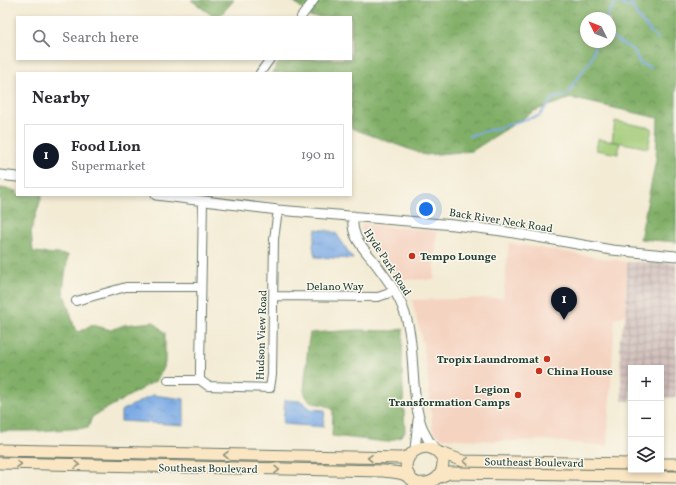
<!DOCTYPE html>
<html lang="en">
<head>
<meta charset="utf-8">
<style>
  :root { --surface:#fff; --page:#f7f7f7; --text:#2b2b33; --muted:#7c7c81; --line:#e1e1e2; --accent:#111827 }
  body { margin:0; font-family:Vollkorn,serif; background:var(--page); color:var(--text) }
  .controls { position:absolute; right:12px; bottom:12px; display:grid; overflow:hidden; border-radius:0px; box-shadow:0 2px 6px #0003 }
  .controls button { width:36px; height:36px; display:grid; place-items:center; padding:0; border:0; border-bottom:1px solid var(--line); background:var(--surface); color:var(--text); font:20px sans-serif }
  .compass { position:absolute; left:580px; top:12px; width:36px; height:36px; border-radius:50%; background:var(--surface); box-shadow:0 2px 6px #0003; rotate:312deg }
  .you { position:absolute; left:426px; top:209px; width:14px; height:14px; margin:-10px; border:3px solid #fff; border-radius:50%; background:#1a73e8; box-shadow:0 0 0 6px #1a73e833 }
  .badge { display:grid; place-items:center; width:26px; height:26px; border-radius:50%; background:var(--accent); color:#fff; font-size:13px; font-weight:700 }
  .pin { position:absolute; translate:-50% -33px; filter:drop-shadow(0 1px 2px #0008) }
  .pin::after { content:''; position:absolute; top:21px; width:14px; height:12px; background:inherit; clip-path:polygon(0 0,100% 0,50% 100%) }
  .list { margin:0; padding:0; list-style:none }
  h2 { display:flex; justify-content:space-between; align-items:center; height:52px; margin:0; padding:0 16px; font-size:17px }
  h2 small { font-size:13px; font-weight:400; color:var(--muted) }
  .list li { display:grid; grid-template-columns:26px 1fr auto; gap:12px; align-items:center; box-sizing:border-box; height:64px; margin:0 8px 8px; padding:0 8px; border:1px solid var(--line); border-radius:0px }
  .list b { display:block; font-size:15px; white-space:nowrap }
  .list p { margin:0; font-size:13px; white-space:nowrap; color:var(--muted) }
  .list em { font-size:13px; font-style:normal; color:var(--muted) }
  .icon { flex:none; width:22px; height:22px; fill:none; stroke:currentColor; stroke-width:2; stroke-linecap:round; stroke-linejoin:round }
  .map { position:relative; flex:none; width:676px; height:485px; overflow:hidden }
  .search { position:absolute; background:var(--surface); box-shadow:0 2px 6px #0003; left:16px; top:16px; width:336px; height:44px; display:flex; align-items:center; gap:10px; box-sizing:border-box; padding:0 14px; border-radius:0px; color:var(--muted); font-size:15px }
  .panel { position:absolute; background:var(--surface); box-shadow:0 2px 6px #0003; left:16px; top:72px; width:336px; height:124px; border-radius:0px }
  .map>svg:first-child { display:block }
  .built { fill:#f5d3c1 }
  .industrial { fill:url(#industrial-grid) }
  .forest { fill:url(#forest-crowns); stroke:#50764e; fill-rule:evenodd }
  .pitch { fill:#a2cb77; stroke:#608456 }
  .water { fill:url(#water-ripples); stroke:#4e748c }
  .lines { fill:none; stroke-linecap:round; stroke-linejoin:round }
  .stream { stroke:#7caae5; stroke-width:2 }
  .minor-casing { stroke:#697a6c; stroke-width:10 }
  .tertiary-casing { stroke:#697a6c; stroke-width:11 }
  .secondary-casing { stroke:#697a6c; stroke-width:13 }
  .minor { stroke:#fff; stroke-width:8 }
  .tertiary { stroke:#fff; stroke-width:9 }
  .secondary { stroke:#fbe6c3; stroke-width:11 }
  .oneway { stroke:#8d927c }
  .poi-dot { fill:#c8321e; stroke:#fbf7ec; stroke-width:1.5 }
  .labels { text-anchor:middle; stroke-width:3; stroke-linejoin:round; paint-order:stroke }
  .street-label { font-size:11px; fill:#1f3d34; stroke:#fbf7ec }
  .poi-label { font-size:11px; font-weight:bold; fill:#1f3d34; stroke:#fbf7ec; text-anchor:start }
</style>
</head>
<body>
<div class="map">
<svg width="676" height="485" viewBox="0 0 676 485">
  <defs>
    <pattern id="industrial-grid" width="8" height="8" patternUnits="userSpaceOnUse"><rect width="8" height="8" fill="#d1c0bc"/><path d="M0 4h8M4 0v8" fill="none" stroke="#a99d9a"/></pattern>
    <pattern id="forest-crowns" width="20" height="18" patternUnits="userSpaceOnUse"><rect width="20" height="18" fill="#81af68"/><path d="M2 6a3 3 0 1 1 6 0M12 15a3 3 0 1 1 6 0" fill="none" stroke="#699056"/></pattern>
    <pattern id="water-ripples" width="26" height="14" patternUnits="userSpaceOnUse"><rect width="26" height="14" fill="#7caae5"/><path d="M2 4q2-2 4 0t4 0M15 11q2-2 4 0t4 0" fill="none" stroke="#658cba"/></pattern>
  </defs>
  <rect width="100%" height="100%" fill="#fbf7ec"/>
  <filter id="ink" filterUnits="userSpaceOnUse"><feTurbulence type="fractalNoise" baseFrequency=".025" numOctaves="2"/><feDisplacementMap in="SourceGraphic" scale="8" xChannelSelector="R" yChannelSelector="G"/><feConvolveMatrix kernelMatrix="1 2 1 2 8 2 1 2 1" color-interpolation-filters="sRGB"/></filter>
  <filter id="wash" filterUnits="userSpaceOnUse"><feTurbulence type="fractalNoise" baseFrequency=".012" numOctaves="4" result="noise"/><feDisplacementMap in="SourceGraphic" scale="16" xChannelSelector="R" yChannelSelector="G"/><feGaussianBlur stdDeviation="0.9" result="paint"/><feColorMatrix in="noise" values="0 0 0 0 0 0 0 0 0 0 0 0 0 0 0 0 0 1.4 0 .05"/><feComposite in="paint" operator="in"/></filter>
  <g filter="url(#wash)">
    <rect width="100%" height="100%" fill="#f3ebd4"/>
    <path class="built" d="M361 224 437 231 434 280 397 279 376 255 362 236Z
      M509 243 627 262 626 315 615 318 607 446 544 440 496 441 443 438 433 432 428 376 421 336 412 300 503 298Z"/>
    <path class="industrial" d="M627 262 676 263V397L661 398V368H631V401H622L620 340 626 315Z"/>
    <path class="forest" d="M191 0H234L219 17H214Z
      M292 0H676V242L640 239 656 160 658 118 571 98 534 111 472 151 425 155 351 128V73H272L281 59H351V17H309L310 15ZM586 18H610V42H586Z
      M0 188 17 191V195H42L31 231 33 252 68 255 63 290 75 329 79 332 93 325 111 330 124 325 154 322 165 333V363L157 380 92 417 88 428 37 431H0Z
      M403 329 402 367 405 432 400 437 387 442 332 436 333 410C320 399 310 410 304 391L308 345 310 333 358 330 391 331Z"/>
    <path class="pitch" d="M615 121 652 128 648 148 612 141Z
      M598 139 620 143 618 154 596 150Z"/>
    <path class="water" d="M316 229 330 231 336 233 353 259 315 257 313 246Z
      M153 395 184 399V425L121 421V411Z
      M285 400 301 401 311 409 325 410 323 427 283 424Z"/>
    <g class="lines">
      <path class="stream" d="M631 4C637 18 648 29 658 39
        M606 18 610 10 616 3H621L625 6 629 7 634 0
        M610 36 634 51 640 63 651 68
        M469 136C482 131 495 129 508 125 519 121 528 118 539 116L553 98 564 96 572 90 573 84 591 60 596 42"/>
    </g>
  </g>
  <g filter="url(#ink)">
    <g class="lines">
      <g class="minor-casing">
        <path id="minor" d="M301 17 314 0
          M260 73 270 59
          M203 201 200 367V380L208 386 270 388 272 375 274 239 278 210
          M274 296 378 297 387 294 394 290
          M76 301 126 287H201
          M168 380H200"/>
      </g>
      <g class="tertiary-casing">
        <path id="tertiary" d="M0 175 17 177
          M156 195 278 210 454 225 502 231 612 250 676 256
          M353 216C352 224 353 230 356 237 360 245 366 252 372 259 385 276 399 294 405 314 419 355 405 416 435 449
          M415 450 418 420"/>
      </g>
      <g class="secondary-casing">
        <path id="secondary" d="M0 450 400 458 409 456
          M438 452 463 461 631 464
          M0 463 384 471C390 472 397 472 403 474 408 476 412 481 417 483 435 485 444 475 443 459 428 431 391 459 413 481
          M661 464H676
          M440 477 449 473H457L676 477"/>
      </g>
      <use href="#minor" class="minor"/>
      <use href="#tertiary" class="tertiary"/>
      <use href="#secondary" class="secondary"/>
    </g>
    <defs><path id="oneway-chevron" d="M-2-3.5L2.5 0L-2 3.5" fill="none" stroke-width="1.6" stroke-linecap="round" stroke-linejoin="round"/></defs>
    <g class="oneway">
      <use href="#oneway-chevron" transform="translate(226 455) rotate(-179)"/>
      <use href="#oneway-chevron" transform="translate(370 458) rotate(-179)"/>
      <use href="#oneway-chevron" transform="translate(466 461) rotate(-176)"/>
      <use href="#oneway-chevron" transform="translate(19 464) rotate(1)"/>
      <use href="#oneway-chevron" transform="translate(77 465) rotate(1)"/>
      <use href="#oneway-chevron" transform="translate(277 470) rotate(1)"/>
    </g>
  </g>
  <g class="poi-dot">
    <circle cx="412" cy="256" r="4"/>
    <circle cx="547" cy="359" r="4"/>
    <circle cx="539" cy="371" r="4"/>
    <circle cx="518" cy="395" r="4"/>
  </g>
  <g class="labels">
    <g class="street-label">
      <text transform="translate(501 220) rotate(9)" y="4">Back River Neck Road</text>
      <text transform="translate(388 262) rotate(57)" y="4">Hyde Park Road</text>
      <text x="335" y="290">Delano Way</text>
      <text transform="translate(261 335) rotate(-88)" y="4">Hudson View Road</text>
      <text transform="translate(534 462) rotate(1)" y="4">Southeast Boulevard</text>
      <text transform="translate(208 468) rotate(1)" y="4">Southeast Boulevard</text>
    </g>
    <g class="poi-label">
      <text x="420" y="260">Tempo Lounge</text>
      <text x="539" y="363" text-anchor="end">Tropix Laundromat</text>
      <text x="547" y="375">China House</text>
      <text x="510" y="393" text-anchor="end">Legion<tspan x="510" dy="13">Transformation Camps</tspan></text>
    </g>
  </g>
</svg>
<div class="controls">
<button>+</button>
<button>−</button>
<button><svg class="icon" aria-label="layers" viewBox="0 0 24 24"><path d="M12 4l9 5-9 5-9-5zM3 14l9 5 9-5"/></svg></button>
</div>
<svg class="compass" viewBox="-18 -18 36 36"><path d="M0-13l5 13h-10z" fill="#e53935"/><path d="M0 13l5-13h-10z" fill="#7c7c81"/></svg>
<div class="you"></div>
<div class="pin badge" style="left:564px;top:320px">1</div>
<div class="search"><svg class="icon" aria-label="search" viewBox="0 0 24 24"><circle cx="10" cy="10" r="6"/><path d="M15 15l6 6"/></svg>Search here</div>
<section class="panel">
<h2>Nearby<small></small></h2>
<ul class="list">
<li><span class="badge">1</span><div><b>Food Lion</b><p>Supermarket</p></div><em>190 m</em></li>
</ul>
</section>
</div>
</body>
</html>
